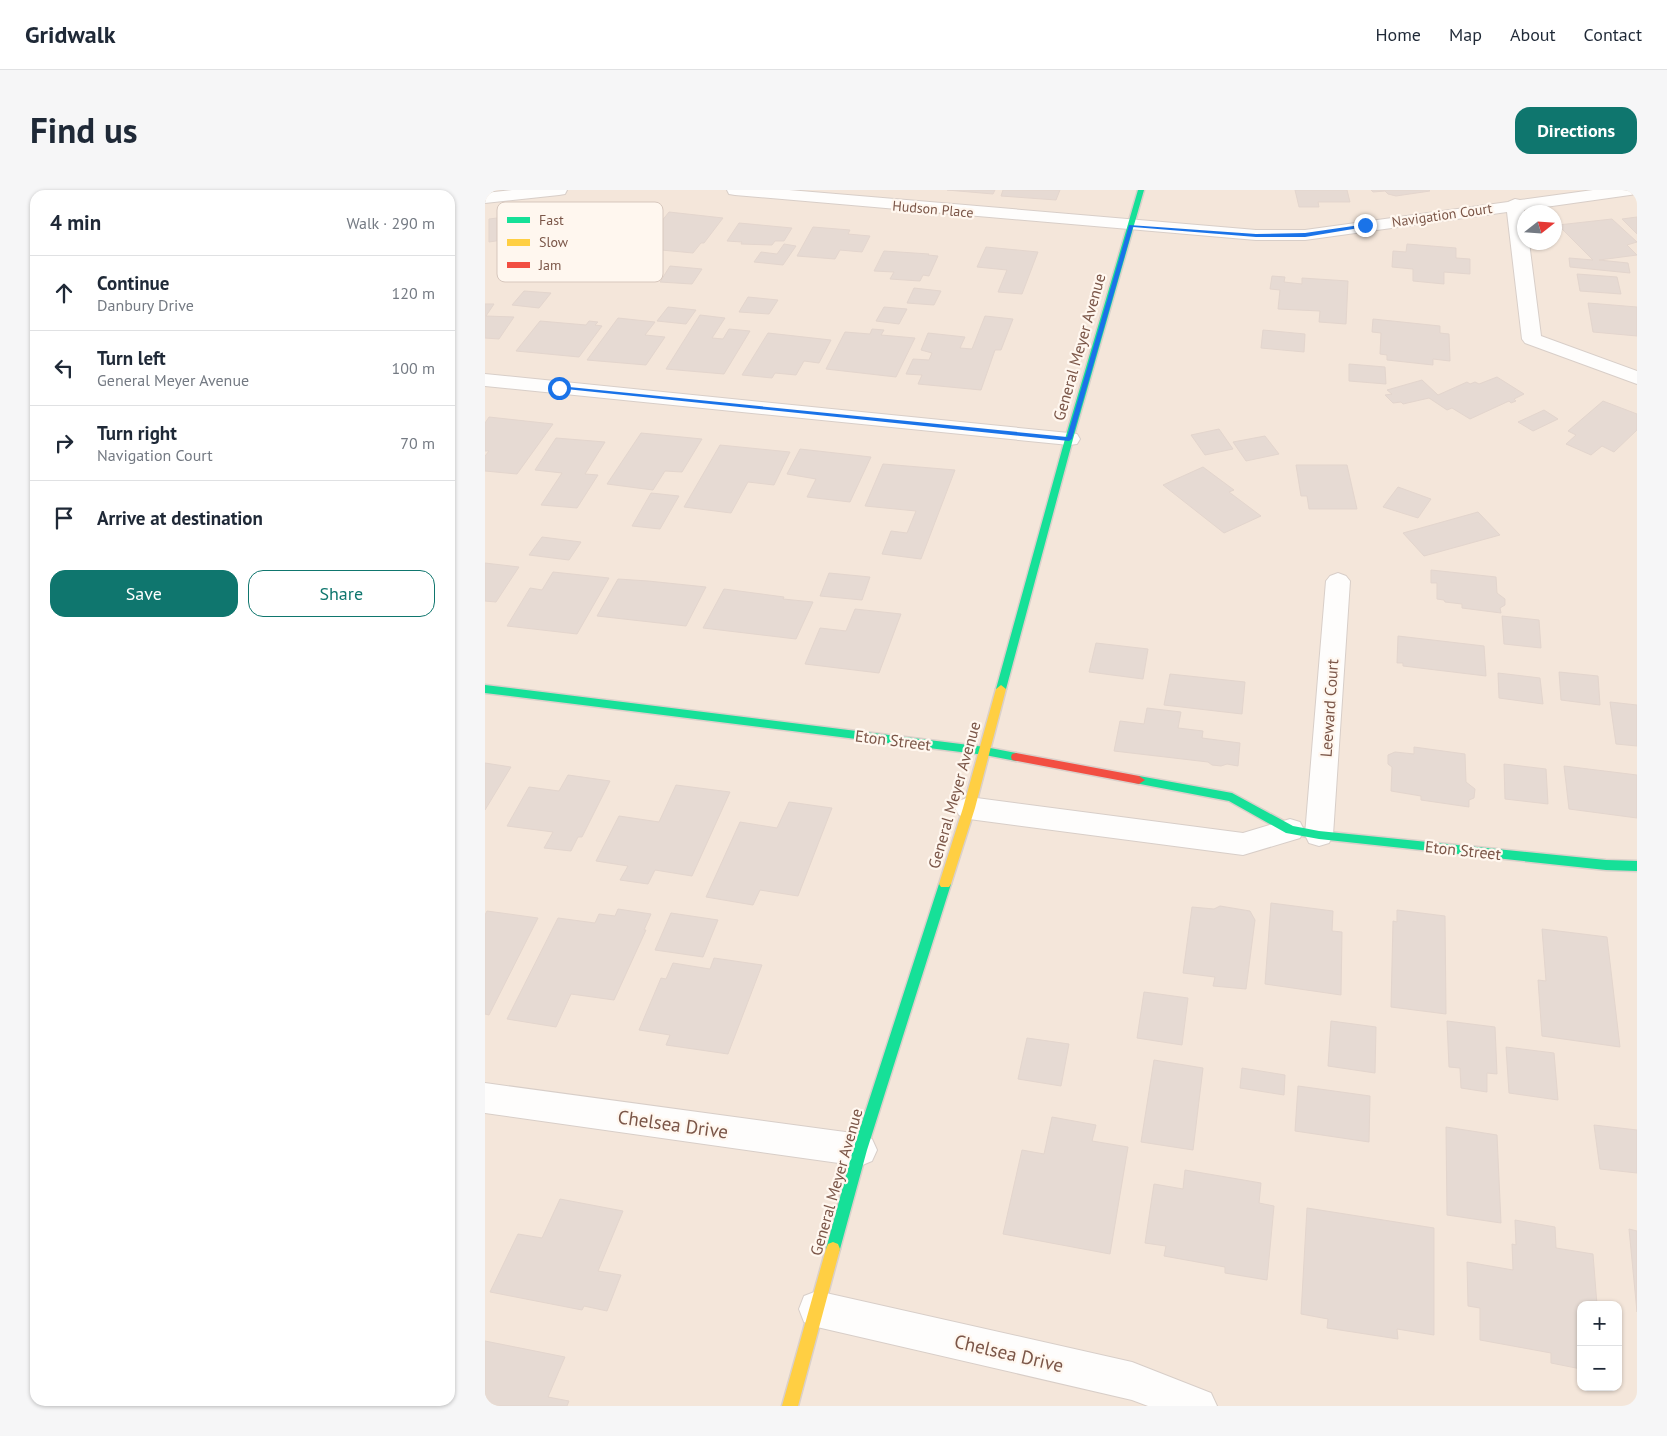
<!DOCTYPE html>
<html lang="en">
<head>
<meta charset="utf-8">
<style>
  :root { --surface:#fff; --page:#f6f6f7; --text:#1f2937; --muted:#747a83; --line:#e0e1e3; --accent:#0f766e }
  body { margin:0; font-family:"PT Sans",sans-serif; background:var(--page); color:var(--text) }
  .controls { position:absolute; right:15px; bottom:15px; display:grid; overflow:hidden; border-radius:10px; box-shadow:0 1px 4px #0004 }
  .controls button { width:45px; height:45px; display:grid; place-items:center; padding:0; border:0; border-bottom:1px solid var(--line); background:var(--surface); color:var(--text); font:25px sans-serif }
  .compass { position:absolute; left:1032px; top:15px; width:45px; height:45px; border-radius:50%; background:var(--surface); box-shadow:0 1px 4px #0004; rotate:73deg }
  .stop { position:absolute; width:15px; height:15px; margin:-11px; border:4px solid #1a73e8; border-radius:50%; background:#fff }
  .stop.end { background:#1a73e8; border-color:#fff; box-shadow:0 1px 5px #0008 }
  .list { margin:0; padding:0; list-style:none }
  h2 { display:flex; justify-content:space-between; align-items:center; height:65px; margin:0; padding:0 20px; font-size:21px }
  h2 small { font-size:16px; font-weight:400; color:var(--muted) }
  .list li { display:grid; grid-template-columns:32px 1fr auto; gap:15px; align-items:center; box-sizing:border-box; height:75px; padding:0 20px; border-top:1px solid var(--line) }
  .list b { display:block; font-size:19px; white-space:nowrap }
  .list p { margin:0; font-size:16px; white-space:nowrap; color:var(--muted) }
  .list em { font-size:16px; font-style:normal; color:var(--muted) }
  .actions { display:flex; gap:10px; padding:15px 20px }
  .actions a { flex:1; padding:11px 0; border:1px solid var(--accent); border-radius:15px; text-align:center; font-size:18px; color:var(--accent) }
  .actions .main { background:var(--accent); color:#fff }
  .icon { flex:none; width:28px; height:28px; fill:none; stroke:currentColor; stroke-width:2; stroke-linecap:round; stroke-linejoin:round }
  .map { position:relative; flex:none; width:1152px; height:1216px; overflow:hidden; border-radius:15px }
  header { display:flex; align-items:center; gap:30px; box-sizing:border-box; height:70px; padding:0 25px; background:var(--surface); border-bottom:1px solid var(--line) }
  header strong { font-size:24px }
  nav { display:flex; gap:28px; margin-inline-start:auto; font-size:18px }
  .intro { display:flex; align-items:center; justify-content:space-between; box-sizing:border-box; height:120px; padding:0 30px }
  h1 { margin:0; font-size:35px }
  .button { padding:12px 22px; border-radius:15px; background:var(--accent); color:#fff; font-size:18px; font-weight:700 }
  main { display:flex; gap:30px; padding:0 30px }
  aside { flex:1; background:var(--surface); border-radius:15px; box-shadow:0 1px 4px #0004 }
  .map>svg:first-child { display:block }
  .residential { fill:#f4e6da; fill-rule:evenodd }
  .building { fill:#e6dad3; stroke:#e3d5cd }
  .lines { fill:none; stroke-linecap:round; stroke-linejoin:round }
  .street-casing { stroke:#d8cec8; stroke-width:2 }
  .fast-casing { stroke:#dad0ca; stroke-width:3 }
  .slow-casing { stroke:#dad0ca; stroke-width:3 }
  .jam-casing { stroke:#dad0ca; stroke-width:3 }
  .street { fill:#fefdfc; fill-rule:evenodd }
  .fast { fill:#16e098; fill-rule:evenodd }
  .slow { fill:#ffcf43; fill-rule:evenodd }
  .jam { fill:#f24e42; fill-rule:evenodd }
  .route { fill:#1a73e8 }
  .labels { text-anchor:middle; stroke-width:4.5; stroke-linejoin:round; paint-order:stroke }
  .far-street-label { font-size:14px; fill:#7b5648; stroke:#fff7ef }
  .street-label { font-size:16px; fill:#7b5648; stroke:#fff7ef }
  .near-street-label { font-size:19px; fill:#7b5648; stroke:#fff7ef }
  .key { fill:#fff7ef; stroke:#d7c7bd; stroke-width:1 }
  .key-label { font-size:14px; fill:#7b5648 }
</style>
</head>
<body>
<header>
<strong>Gridwalk</strong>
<nav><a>Home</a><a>Map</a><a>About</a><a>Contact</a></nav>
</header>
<div class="intro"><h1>Find us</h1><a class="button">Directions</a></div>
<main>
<aside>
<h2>4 min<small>Walk · 290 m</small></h2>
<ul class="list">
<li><svg class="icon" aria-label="ahead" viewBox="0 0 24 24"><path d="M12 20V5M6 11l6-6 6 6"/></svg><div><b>Continue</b><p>Danbury Drive</p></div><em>120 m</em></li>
<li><svg class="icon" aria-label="left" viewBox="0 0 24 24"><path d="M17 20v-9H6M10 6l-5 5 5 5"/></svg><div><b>Turn left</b><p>General Meyer Avenue</p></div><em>100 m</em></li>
<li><svg class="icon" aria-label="right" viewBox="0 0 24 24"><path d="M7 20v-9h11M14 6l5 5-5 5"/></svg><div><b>Turn right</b><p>Navigation Court</p></div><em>70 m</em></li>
<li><svg class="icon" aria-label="arrive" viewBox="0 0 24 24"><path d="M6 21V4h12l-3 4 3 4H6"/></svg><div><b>Arrive at destination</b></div></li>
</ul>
<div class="actions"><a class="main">Save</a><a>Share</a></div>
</aside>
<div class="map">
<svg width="1152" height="1216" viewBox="0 0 1152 1216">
  <rect width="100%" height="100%" fill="#f9f3ec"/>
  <path class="residential" d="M0 0H1152V1216H0ZM1040 22H1070V52H1040ZM1096 1115H1133V1197H1096Z"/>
  <path class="building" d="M462 0H510L508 4Z
    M518 0H575L571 10 516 6Z
    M810 0H862L865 12H833L834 17H814Z
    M886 0H944L945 1 911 6 903 4 900 1 888 2Z
    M184 22 238 28 219 53H216L208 63 155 58Z
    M52 23V26L67 24 68 45 43 48V51L24 53V49L4 52V29Z
    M1152 27V44L1137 29Z
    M1127 29 1152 52 1142 55 1152 65 1114 70 1143 73 1145 83 1085 77 1084 68 1108 70 1073 35Z
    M254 33 307 38 299 51H290L287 55 256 54 257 52 242 51Z
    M328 37 365 40 363 44 385 46 377 62 355 60 350 69 312 66Z
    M299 54 311 56 298 75 269 72 276 62 292 64Z
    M922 54 971 58V68L985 69V84L959 82V94L928 91V79L907 77 908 61 921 62Z
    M501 57 553 62 537 104 513 102 522 80 492 77Z
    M399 61 444 64 443 65 453 66 444 86 438 85 435 91 405 89 409 82 389 81Z
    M185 76 217 79 207 94 175 92Z
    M1092 84 1132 87 1136 104 1095 101Z
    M787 86 800 87 799 92 817 94V88L863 91 861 134 834 132 835 121 793 119 795 100 785 99Z
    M429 98 456 101 449 115 422 113Z
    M39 101 66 103 54 118 27 115Z
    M263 107 293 110 284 124 254 122Z
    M1103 113 1152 117V146L1108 142Z
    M0 114H9L1 126 29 127 14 149 0 148Z
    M183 117 211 120 201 134 172 131Z
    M399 117 422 119 414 134 391 131Z
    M215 125 240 128 227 148 238 149 244 139 265 141 239 184 181 179Z
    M500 126 528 129 516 160H510L496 200 433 194 437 185 421 184 428 169 444 170 447 163 436 160 443 143 480 147 475 158 487 159Z
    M133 128 170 132 160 145 180 147 161 175 102 170Z
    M888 129 955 136V143L964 144 965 171 948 169V175L902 170V165L895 164 896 143 887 142Z
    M55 131 101 135 104 131 113 132 110 135 117 136 94 167 31 161Z
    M387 139 399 140 396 145 430 148 411 187 341 179 360 142 385 144Z
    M778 140 820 144 819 162 776 158Z
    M283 143 346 150 334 173 319 171 311 185 290 183 287 188 257 185Z
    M864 174 900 177 901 194 864 191Z
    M1012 187 1039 204 1029 209 1031 211 1026 213 1024 211 985 229 967 218 962 220 944 208 918 214 916 212 908 213 900 205 907 204 902 200 937 190 953 205 982 192 985 194 990 192 994 194Z
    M1118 211 1152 224V240L1129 262 1117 256 1106 265 1081 254 1091 245 1083 241Z
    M1059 220 1073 229 1048 241 1033 232Z
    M4 227 68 234 32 284 0 281V266L4 261H0V233Z
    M734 239 748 259 720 265 706 245Z
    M156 243 217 249 197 282 180 281 168 300 122 294Z
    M780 246 794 264 761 271 748 252Z
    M71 248 120 252 100 284 113 285 92 318 56 315 77 283 50 280Z
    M235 255 305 262 289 295 263 292 246 323 199 317Z
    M315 259 386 267 365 312 322 307 331 289 302 284Z
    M398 274 470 280 436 369 397 364 406 341 422 343 431 321 380 316Z
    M811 275H862L872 319H824L822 306H816Z
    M718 277 749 300 744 302 776 326 739 343 678 295Z
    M913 297 946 309 933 328 898 317Z
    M166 303 194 306 175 339 147 336Z
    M993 322 1015 345 939 366 918 343Z
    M57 347 96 352 84 370 44 365Z
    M0 373 34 377 11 412 0 411Z
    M946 380 1011 387 1012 403 1020 409V415L1015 418 1016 423 977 418V414L960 412 959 410 952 409V393H946Z
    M68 382 124 388 92 444 22 436 45 398 57 400Z
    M344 383 385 387 377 410 335 406Z
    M133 389 163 391 221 397 201 436 112 426Z
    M239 399 299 407 298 409 328 412 311 449 218 438Z
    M370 419 416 424 394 483 320 474 335 438 361 441Z
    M1017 426 1054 430 1056 458 1019 454Z
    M913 446 999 456 1001 486 918 476V473H912Z
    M611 453 663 459 658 489 604 482Z
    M1074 482 1113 486 1115 515 1076 510Z
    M1013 483 1055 488 1058 514 1014 508Z
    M685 484 760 492 757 524 679 515Z
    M1125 512 1152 515V556L1131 554Z
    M662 518 696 522 693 538 718 541 717 548 755 553 753 576 742 574 736 576 727 575 723 572 629 561 635 531 659 534Z
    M929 557 980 564 981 592 990 599 989 608 984 610V617L936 610V606L906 601 907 577 903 574V565L910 562 929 564Z
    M0 573 26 577 0 620Z
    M1019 574 1061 579 1063 614 1020 609Z
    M1079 576 1152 585V628L1084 619Z
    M83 585 125 591 97 647H93L86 661 59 658 68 642 22 636 44 597 74 601Z
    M191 595 245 602 207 686 170 680 163 694 135 690 143 676 111 671 134 626 174 632Z
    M304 612 347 618 313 706 275 700 268 715 221 707 255 632 292 638Z
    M786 713 848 721 847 741 857 742 856 805 780 794Z
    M735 716 765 721 770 730 761 799 728 796 730 787 698 783 707 717 729 719Z
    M133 719 166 724 159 740H161L129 810 86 804 71 837 22 829 73 728 110 733 114 724 130 726Z
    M912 720 960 726 961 824 906 817 908 731 912 732Z
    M2 721 53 728 4 825 0 824V725Z
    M186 723 233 730 218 767 170 760Z
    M1057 739 1122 747 1135 857 1057 846 1053 790 1061 791Z
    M229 768 277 775 243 864 181 855 185 845 154 840 176 788 181 789 188 773 225 779Z
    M659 802 703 808 697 855 652 848Z
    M846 831 891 837 890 883 843 876Z
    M962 831 1010 837 1012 884 1002 883V902L976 898 975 878 964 877Z
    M542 848 584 854 576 896 533 889Z
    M1021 857 1069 863 1073 910 1024 903Z
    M669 870 718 878 708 960 656 952Z
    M757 878 800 885 799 905 755 898Z
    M813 896 885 906 884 952 810 941Z
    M567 927 611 935 607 951 643 957 625 1064 518 1044 537 960 559 964Z
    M1109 935 1152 940V983L1115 979Z
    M961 937 1012 945 1016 1033 962 1025Z
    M700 980 776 993 774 1013 789 1016 782 1090 740 1083V1077L679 1066 681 1056 660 1053 669 994 698 999Z
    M75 1009 138 1021 113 1081 136 1085 122 1121 99 1116 97 1120 5 1102 33 1044 57 1048Z
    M822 1018 949 1038V1145L912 1139 913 1149 842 1138 843 1129 816 1124Z
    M1030 1030 1070 1037 1071 1058 1108 1064 1112 1115H1096V1179L1066 1173V1163L995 1150V1118L983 1116 982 1072 1028 1080 1027 1054 1031 1055Z
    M1144 1039 1152 1041V1122Z
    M0 1151 80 1167 63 1207 84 1211 82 1216H0Z"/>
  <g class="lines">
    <g class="street-casing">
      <path id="street" d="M27 0H82L80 4 74 5 0 13V3Z
        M242 0H304L771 40H820L1023 12 1030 9 1035 10 1108 0H1152L1151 4 1145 5 1039 20 1040 52H1044L1056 146 1152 181V194L1040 153 1037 149 1022 22 820 50H771L250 5 244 4Z
        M0 184 584 243 592 244 595 249 592 254 584 255 0 196Z
        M853 383 861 386 865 391 848 645 844 653 834 656 824 653 820 645 841 391 845 386Z
        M484 607 758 643 805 629 815 632 819 640 815 648 758 665 484 629 474 625 470 618 474 611Z
        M0 893 375 944 387 949 392 960 387 971 375 976 0 923Z
        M332 1101 647 1172 726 1203 732 1216H663L647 1210 332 1137 319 1132 314 1119 319 1106Z"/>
    </g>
    <g class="fast-casing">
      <path id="fast" d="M653 0H659L588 249 521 499 516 503 511 499 580 249Z
        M0 495 500 557 531 563 536 567 531 571 500 565 0 503Z
        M654 586 747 603 808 636 834 641 1121 670 1152 671V681L1121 680 834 649 801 643 744 611 650 593 648 590 650 587Z
        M460 689 464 691 466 694 382 960 355 1059 353 1064 348 1066 343 1064 341 1059 368 960 454 694 456 691Z"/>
    </g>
    <g class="slow-casing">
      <path id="slow" d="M516 495 521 499 490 618 466 694 464 697H456L454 694 478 618 511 499Z
        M348 1052 353 1054 355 1059 313 1216H297L341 1059 343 1054Z"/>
    </g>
    <g class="jam-casing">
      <path id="jam" d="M531 563 654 586 660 590 654 594 527 570 526 567 527 564Z"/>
    </g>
    <use href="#street" class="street"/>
    <use href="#fast" class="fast"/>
    <use href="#slow" class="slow"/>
    <use href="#jam" class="jam"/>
  </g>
  <path class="route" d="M882 34 880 37 820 47H771L648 37 587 249 584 251 71 198 74 196 582 247 644 35 771 44 820 43Z"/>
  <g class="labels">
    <g class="far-street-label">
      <text transform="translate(448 19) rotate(5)" y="5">Hudson Place</text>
      <text transform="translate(957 25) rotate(-8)" y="5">Navigation Court</text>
    </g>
    <g class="street-label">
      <text transform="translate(594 157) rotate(-74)" y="6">General Meyer Avenue</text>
      <text transform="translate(844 518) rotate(-86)" y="6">Leeward Court</text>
      <text transform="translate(408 550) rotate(7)" y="6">Eton Street</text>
      <text transform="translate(469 605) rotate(-74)" y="6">General Meyer Avenue</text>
      <text transform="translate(978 660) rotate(6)" y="6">Eton Street</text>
      <text transform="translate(351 992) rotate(-74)" y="6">General Meyer Avenue</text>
    </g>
    <g class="near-street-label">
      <text transform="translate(188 934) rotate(8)" y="7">Chelsea Drive</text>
      <text transform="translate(524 1163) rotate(13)" y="7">Chelsea Drive</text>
    </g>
  </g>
  <rect x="12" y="12" width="166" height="80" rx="8" class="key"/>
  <rect x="22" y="27" width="23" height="6" fill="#16e098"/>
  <rect x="22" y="49" width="23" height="7" fill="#ffcf43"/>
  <rect x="22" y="72" width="23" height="6" fill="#f24e42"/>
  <g class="key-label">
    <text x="54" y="35">Fast</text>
    <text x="54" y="57">Slow</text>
    <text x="54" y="80">Jam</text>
  </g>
</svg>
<div class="controls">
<button>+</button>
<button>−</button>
</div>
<svg class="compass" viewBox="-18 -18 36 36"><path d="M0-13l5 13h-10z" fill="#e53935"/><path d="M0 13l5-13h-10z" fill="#747a83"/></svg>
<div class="stop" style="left:74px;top:198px"></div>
<div class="stop end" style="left:880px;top:35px"></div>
</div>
</main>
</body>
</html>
